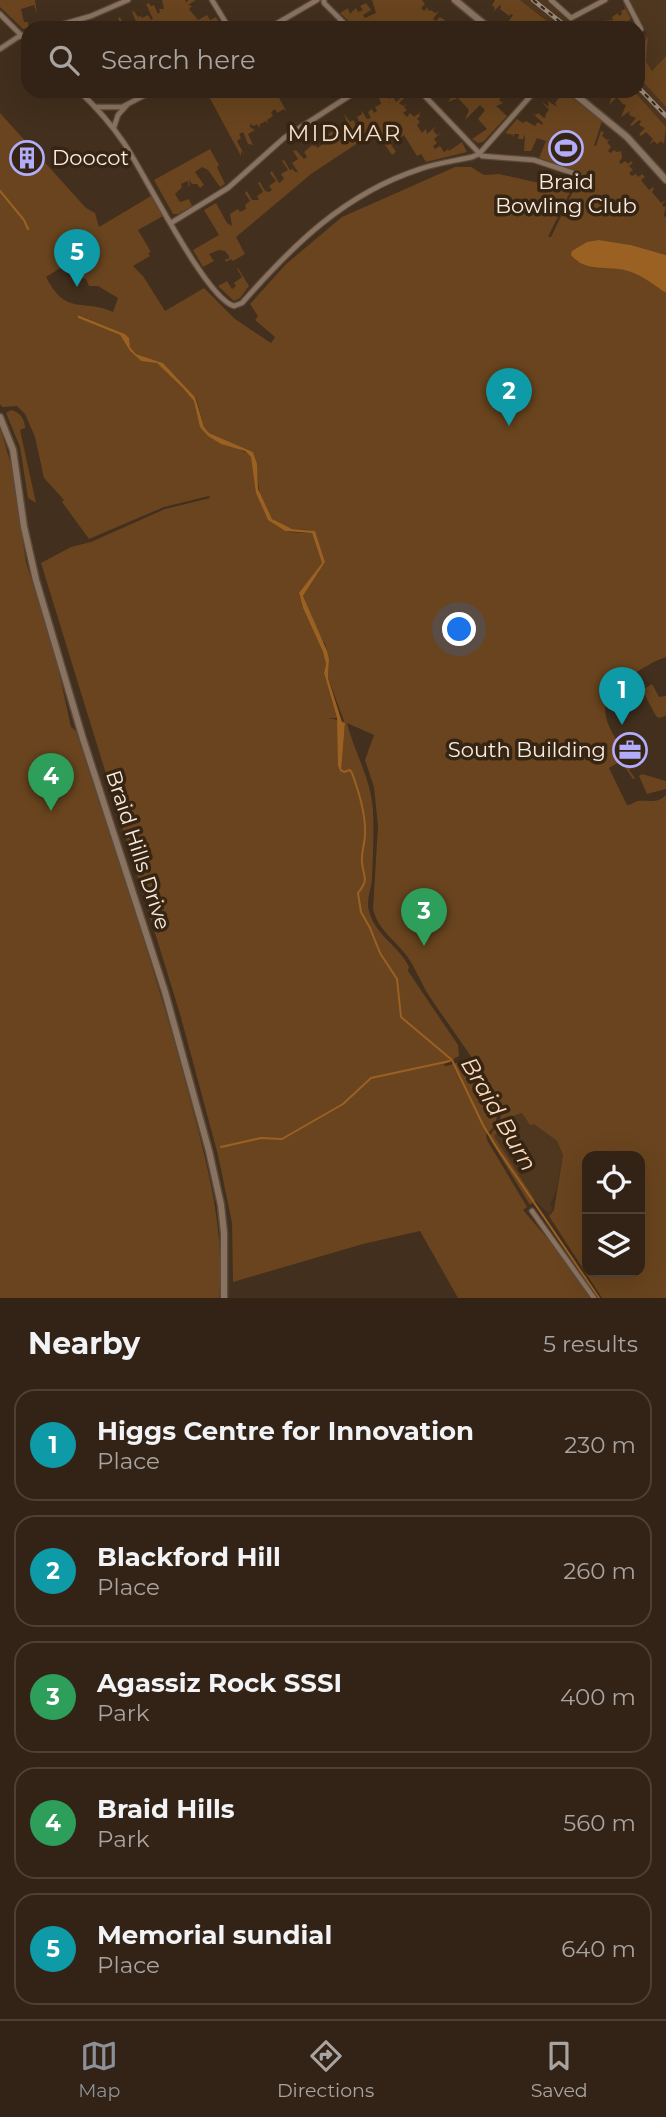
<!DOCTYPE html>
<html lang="en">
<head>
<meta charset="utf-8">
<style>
  :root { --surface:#322316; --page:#3d2f23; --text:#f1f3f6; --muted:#a8a4a1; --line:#4d4035; --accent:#8c9099 }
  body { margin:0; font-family:Montserrat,sans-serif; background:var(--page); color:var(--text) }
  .controls { position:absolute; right:21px; bottom:21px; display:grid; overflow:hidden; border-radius:14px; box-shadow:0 7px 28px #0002 }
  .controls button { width:63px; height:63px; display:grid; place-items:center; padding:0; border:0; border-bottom:2px solid var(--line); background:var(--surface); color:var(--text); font:35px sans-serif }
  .you { position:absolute; left:460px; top:630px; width:24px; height:24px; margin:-18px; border:5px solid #fff; border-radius:50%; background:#1a73e8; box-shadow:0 0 0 10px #1a73e833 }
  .badge { display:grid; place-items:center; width:46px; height:46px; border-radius:50%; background:var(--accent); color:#fff; font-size:23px; font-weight:700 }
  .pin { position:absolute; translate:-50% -58px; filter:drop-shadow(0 2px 4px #0008) }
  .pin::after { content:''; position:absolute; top:37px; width:24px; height:21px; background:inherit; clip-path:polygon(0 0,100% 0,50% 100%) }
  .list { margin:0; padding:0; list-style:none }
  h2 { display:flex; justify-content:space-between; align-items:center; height:91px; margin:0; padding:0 28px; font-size:30px }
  h2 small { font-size:23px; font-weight:400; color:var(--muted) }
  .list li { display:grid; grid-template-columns:46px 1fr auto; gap:21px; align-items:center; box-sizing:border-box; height:112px; margin:0 14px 14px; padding:0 14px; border:2px solid var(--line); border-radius:21px }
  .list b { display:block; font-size:26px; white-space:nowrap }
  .list p { margin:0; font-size:23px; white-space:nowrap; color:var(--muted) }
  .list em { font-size:23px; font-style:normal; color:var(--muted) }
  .icon { flex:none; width:38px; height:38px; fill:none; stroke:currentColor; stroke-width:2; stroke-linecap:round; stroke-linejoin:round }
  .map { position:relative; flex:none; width:666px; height:1298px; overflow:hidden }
  .search { position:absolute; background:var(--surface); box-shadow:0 7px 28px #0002; left:21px; right:21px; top:21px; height:77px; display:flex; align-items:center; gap:18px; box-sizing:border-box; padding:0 24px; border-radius:21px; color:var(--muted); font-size:26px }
  .sheet { height:721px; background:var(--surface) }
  nav { display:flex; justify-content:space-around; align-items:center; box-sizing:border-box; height:98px; border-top:2px solid var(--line); background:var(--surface); font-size:19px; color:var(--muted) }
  nav a { display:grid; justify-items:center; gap:4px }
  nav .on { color:var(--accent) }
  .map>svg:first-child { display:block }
  .built { fill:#4e361f }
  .green { fill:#69441e; fill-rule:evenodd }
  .water { fill:#9b6122 }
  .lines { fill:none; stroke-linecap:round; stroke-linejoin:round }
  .stream { stroke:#9b6122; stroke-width:2 }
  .minor-casing { stroke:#5a4a3b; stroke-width:7 }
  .tertiary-casing { stroke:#5a4a3b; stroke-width:9 }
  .minor { stroke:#897360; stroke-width:4.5 }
  .tertiary { stroke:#897360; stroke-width:6 }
  .rail-casing { stroke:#9a8a7b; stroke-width:4.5 }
  .rail { stroke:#372514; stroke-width:2; stroke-dasharray:5; stroke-linecap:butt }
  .labels { text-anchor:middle; stroke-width:7; stroke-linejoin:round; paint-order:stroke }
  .poi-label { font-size:21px; fill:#f9ece1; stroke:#372514; text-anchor:start }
  .street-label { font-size:21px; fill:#f9ece1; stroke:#372514 }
  .neighbourhood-label { font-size:23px; letter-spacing:2px; fill:#f5ddc7; stroke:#372514 }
  .water-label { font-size:23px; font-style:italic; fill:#fedcbe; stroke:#372514 }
</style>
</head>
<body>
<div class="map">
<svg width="666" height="1298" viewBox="0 0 666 1298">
  <rect width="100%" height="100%" fill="#422f1d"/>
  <path class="built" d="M520 0H546L578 28H556Z
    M629 0H666V127L634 91H638V50L646 33Z
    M522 1113 557 1141 563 1155 557 1188 550 1205 553 1208 549 1214 535 1200 494 1136 513 1116Z"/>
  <path class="green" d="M0 0H35L37 14 34 5 21 9 24 22H28L29 28 23 29 0 7Z
    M162 0H185L187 3 188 0H196L188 5 192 6 189 9 198 20 207 15 210 20 216 17 223 28H122L118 18 120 17 125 27 134 23 136 27 138 26 132 12 134 11 138 17 141 16 142 18 148 15 151 20 153 19 146 4 149 3 151 6 154 5 158 14 160 12 159 9H164Z
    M372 0H422L425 4 421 8 424 11 428 7V11L431 10 435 13 439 11 433 19 436 21 440 17 445 20 437 26 439 28H356L340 13 348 8 350 14 356 8 358 12 363 10 360 6 366 3 371 10 363 15 365 18 376 13Z
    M495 0H520L556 28H524L523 27 525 24 521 22 518 28 510 23 507 27 505 26 513 15 511 14 509 16 500 9 501 7 500 5 493 12 495 8 492 5Z
    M623 3 631 19 625 23H631L620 28H604V21L613 20 612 17 618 13 619 16 622 14 621 11 625 9Z
    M648 36 646 62 652 71 666 56V107L638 76V53Z
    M206 91 209 94 216 91 219 95 223 91 227 97 232 94 231 91H275L287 112 284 109 277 113 275 109 271 112 273 116 267 120 269 125 266 121 260 124 259 128 257 124 254 126 250 124V127L255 130 248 134 253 145 248 144 243 132 239 134 241 138 237 141 244 154 241 151V156Z
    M384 91 389 99 393 97 396 102 400 99 397 95 401 91H412L399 103 403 106 407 104 404 107 407 110 403 113 407 117 410 113 414 117 422 111 419 114 420 116 417 119 420 122 417 125 422 133 426 129 427 134 436 126 433 131 437 135 442 132 434 139 437 143 433 146 435 149 440 146 444 152 448 149 449 151 462 142 467 152 426 162 421 154 417 156 404 135 401 137 398 135 396 139 390 143 396 152 392 155 376 131 311 174 236 237 245 254 233 261 231 259 226 262 225 259H229V256L225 251 219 250 209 254 214 261 203 267 193 250 219 235 204 210 216 203 227 223 232 226 230 214 238 209 240 212 246 209 245 205 250 201 245 193 247 191 252 200H259L257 196 263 192 258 183 260 182 265 191 269 192 272 190 269 186 276 181 270 173 272 171 279 183 284 179 281 174 288 170 282 161 284 160 290 170 293 169 295 172H298L292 163 298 159 293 151 296 150 304 159 307 157 304 152 312 145 315 147 314 142 317 148 322 145 320 141 326 137 328 141 330 140 328 134 333 131 336 135 340 136 342 134 337 128 341 126 345 133 350 130 344 114 350 122 353 120 356 125 360 124 357 117 362 114 361 110 367 119 371 118 368 112 372 109 374 113 377 111 375 107 381 104 379 97H385L382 92Z
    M452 91 500 92 499 94 502 96 499 100 503 103 496 106 507 116 483 142 478 143 472 139 487 129 478 119 485 110 480 105 465 120 469 110 458 98 448 102 451 98 449 96Z
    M551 91H563L602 121 594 146H596L601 131 604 132 602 136 607 140 610 139 607 142 611 147 608 151 611 153 614 150 617 152 621 151 622 158 619 162 621 164 625 161 628 164 631 161 633 163 629 166 633 170 629 173 632 176 636 174 638 177 642 174 645 177 641 180 649 190 653 187 654 189 652 192 661 203 666 200 662 205 664 207 666 206 664 216 666 217V255L631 245 599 240 575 260C592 269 607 266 626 270 641 273 654 284 666 293V657C654 661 643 668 632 675 583 704 612 731 634 767L629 770 635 778 633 779 621 761 609 768 627 805C631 805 634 802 638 801 649 800 657 804 666 795V1298H602L549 1216 554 1210 563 1155 557 1141 534 1124 530 1125 522 1113 513 1116 494 1136 535 1200 530 1205 491 1141 489 1136C495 1129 501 1123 501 1113 500 1090 439 1014 425 989 419 978 414 966 407 956 394 939 378 930 373 909L378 826 374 787 365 760 374 735 347 723C354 751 371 779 373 810 374 833 373 856 372 879 371 890 366 900 369 911 375 935 399 946 409 967L408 971 458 1045 459 1056 443 1065 447 1066 468 1059C477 1070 501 1108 496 1121 495 1126 490 1131 486 1135L487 1140 527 1207 523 1210 554 1246 590 1298H458L420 1231 363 1244 233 1282 232 1223 218 1155 180 1014 41 563 71 547 91 542 165 509 210 498 209 496 164 507 89 539 62 502 64 500 44 478 35 437 25 414 17 406 2 407 0 404V113L86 208 95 213 99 227 151 196 163 216 138 230 151 252 148 253 150 256 133 266 143 276 165 311 204 288 235 319 271 343 275 337 255 320 258 316 250 304 286 264 342 217 455 167H471L484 175 499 174 571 190 548 237H551L582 173 539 158 546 141 537 138 531 151H524L525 134 523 139H518L519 134H514V138L513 135 505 133 517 119 523 123 526 121 535 126 538 122 542 125 543 123 532 113 536 115 538 113 544 118 546 117 545 115 549 110 542 102 549 107 548 101 557 107 555 103 559 98ZM62 267 71 275 86 279 89 286H98L118 298 113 312C82 298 67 317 46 277ZM79 315 125 334 128 337 130 347 136 354 163 363 196 398 204 427 209 433 253 452C263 481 250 513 288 528 297 531 306 528 315 532L325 562 303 596 317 632 325 644 329 659 328 678 344 721 342 722 345 723 341 772 338 766V720L328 718H337L324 673 326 664 323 652 303 608 299 594 322 563 312 533C304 532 292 534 284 530 253 515 260 483 251 457 240 445 220 446 207 434 196 425 199 410 193 399 187 390 166 367 157 363 152 360 146 361 141 361L130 351 120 335 78 318ZM587 1156H640V1272H587Z
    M634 91 666 127 664 144 661 141 657 144 654 141 649 145 653 139 646 132 641 136 639 134 645 128 639 125 641 121 639 120 632 126 630 125 636 118 629 115 630 111 621 117 626 105 623 104 617 97 609 105 612 96 603 92Z
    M210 149 219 165 217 167 225 184 220 187 208 170 202 167 195 172 204 185 200 188 197 184H192L189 179 190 185 187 187 189 184 187 181 181 184 182 187 175 194 180 202 189 199 192 206 178 214H173L154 180Z
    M238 268 249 286 240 298 234 301 218 286 227 281 232 289 236 286 234 283 242 277 237 269Z
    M11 410C20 412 25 419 25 428L20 430 36 503 28 498 20 447 6 413Z
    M0 427 12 468 26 562 57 663 71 727 76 731C114 850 155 967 187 1088 205 1157 226 1226 219 1298H0Z
    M652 684 659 697 666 696V716L659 718 656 716 642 690Z
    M642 774 666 781V789L647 794 639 776Z"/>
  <path class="water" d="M599 240 631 245 666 255V293C654 285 642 275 628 271 609 265 585 273 571 255L572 251 587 242Z
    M78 315 125 334 129 338 130 347 136 354 163 363 195 397 204 427 209 433 253 452 257 464 258 489 272 519 292 529 315 531 325 562 303 596 327 651 329 659 328 678 342 722 345 723 341 773 338 766 337 718 324 673 326 664 323 652 303 608 299 593 322 563 312 533 285 531 268 520 256 493 251 457 245 451 221 444 208 436 200 427 194 401 183 388 157 363 141 361 130 351 120 335 78 318Z"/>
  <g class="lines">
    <path class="stream" d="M0 191 24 220 28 229
      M341 770 344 772 350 770 352 773C359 792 366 814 365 834 365 843 361 853 362 862 363 878 370 878 358 893L361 912 370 928 380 953 397 979 401 1017 452 1060 483 1125 497 1148 599 1298
      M221 1147 261 1138 282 1139 343 1104 371 1078 450 1061"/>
    <g class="minor-casing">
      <path id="minor" d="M212 0 229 28
        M324 0V3L349 28
        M551 0 571 18 605 0
        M626 0 641 29 638 30
        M0 14 28 42
        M49 28 91 16 128 0
        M269 28 317 0
        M0 49 18 37 28 34
        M79 91C96 107 111 124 124 143 145 174 205 298 234 306L242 303C293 245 344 194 420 169 437 163 455 161 472 157L479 154 535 91
        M420 91 482 156 534 160 579 175
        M96 107H122L153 91
        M114 127 118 115 127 105
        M171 223 228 188 284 138 357 91
        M532 1211 594 1298"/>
    </g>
    <g class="tertiary-casing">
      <path id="tertiary" d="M455 0 489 28
        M571 91 627 137 666 180
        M0 417 13 450 24 527 36 580 83 739 165 992 209 1151 221 1205 224 1233V1298"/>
    </g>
    <use href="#minor" class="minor"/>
    <use href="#tertiary" class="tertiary"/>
    <g class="rail-casing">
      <path id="rail" d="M533 0 568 28
        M638 87 666 116"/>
    </g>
    <use href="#rail" class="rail"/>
  </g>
  <defs>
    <g id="stadium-ring" transform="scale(1.75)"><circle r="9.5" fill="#372514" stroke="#b1adfa" stroke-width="1.5"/><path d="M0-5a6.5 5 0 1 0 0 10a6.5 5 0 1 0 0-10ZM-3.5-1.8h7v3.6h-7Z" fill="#b1adfa"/></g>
    <g id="building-ring" transform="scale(1.75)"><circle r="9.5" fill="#372514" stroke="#b1adfa" stroke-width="1.5"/><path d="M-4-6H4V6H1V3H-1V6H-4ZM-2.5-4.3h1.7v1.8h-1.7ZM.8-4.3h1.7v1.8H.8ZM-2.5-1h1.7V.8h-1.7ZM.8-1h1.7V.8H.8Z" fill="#b1adfa"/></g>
    <g id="office-ring" transform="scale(1.75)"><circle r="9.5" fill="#372514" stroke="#b1adfa" stroke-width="1.5"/><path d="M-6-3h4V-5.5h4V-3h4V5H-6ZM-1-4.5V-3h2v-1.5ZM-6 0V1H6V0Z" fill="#b1adfa"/></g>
  </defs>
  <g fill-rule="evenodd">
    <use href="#stadium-ring" x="566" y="148"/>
    <use href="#building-ring" x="27" y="158"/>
    <use href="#office-ring" x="630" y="750"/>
  </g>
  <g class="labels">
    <g class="poi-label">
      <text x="52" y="165">Doocot</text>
      <text x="566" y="189" text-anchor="middle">Braid<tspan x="566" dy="24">Bowling Club</tspan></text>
      <text x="606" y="757" text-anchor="end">South Building</text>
    </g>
    <g class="street-label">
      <text transform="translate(138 850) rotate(72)" y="7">Braid Hills Drive</text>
    </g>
    <g class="neighbourhood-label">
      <text x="345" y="141">MIDMAR</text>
    </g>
    <g class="water-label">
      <text transform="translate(499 1114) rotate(60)" y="8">Braid Burn</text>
    </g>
  </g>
</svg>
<div class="controls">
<button><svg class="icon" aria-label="locate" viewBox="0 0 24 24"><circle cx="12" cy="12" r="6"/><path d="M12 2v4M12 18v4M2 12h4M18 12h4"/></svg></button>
<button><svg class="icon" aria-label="layers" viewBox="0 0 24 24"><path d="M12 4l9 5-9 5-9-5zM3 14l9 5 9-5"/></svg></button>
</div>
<div class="you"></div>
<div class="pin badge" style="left:622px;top:725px;background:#0f9aa8">1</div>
<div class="pin badge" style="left:509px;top:426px;background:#0f9aa8">2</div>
<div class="pin badge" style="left:424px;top:946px;background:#2e9e5b">3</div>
<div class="pin badge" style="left:51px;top:811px;background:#2e9e5b">4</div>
<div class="pin badge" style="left:77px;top:287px;background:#0f9aa8">5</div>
<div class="search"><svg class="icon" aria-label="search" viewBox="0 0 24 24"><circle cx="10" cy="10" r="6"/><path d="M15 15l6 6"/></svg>Search here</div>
</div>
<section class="sheet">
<h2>Nearby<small>5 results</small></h2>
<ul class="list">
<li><span class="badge" style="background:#0f9aa8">1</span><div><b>Higgs Centre for Innovation</b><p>Place</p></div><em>230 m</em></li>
<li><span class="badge" style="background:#0f9aa8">2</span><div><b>Blackford Hill</b><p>Place</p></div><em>260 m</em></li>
<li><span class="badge" style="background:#2e9e5b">3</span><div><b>Agassiz Rock SSSI</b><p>Park</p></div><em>400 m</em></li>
<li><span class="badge" style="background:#2e9e5b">4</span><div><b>Braid Hills</b><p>Park</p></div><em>560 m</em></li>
<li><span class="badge" style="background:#0f9aa8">5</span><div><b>Memorial sundial</b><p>Place</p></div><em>640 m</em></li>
</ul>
</section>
<nav>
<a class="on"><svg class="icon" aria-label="map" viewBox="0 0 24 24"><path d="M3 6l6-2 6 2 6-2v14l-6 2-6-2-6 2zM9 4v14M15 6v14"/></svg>Map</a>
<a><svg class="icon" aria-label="directions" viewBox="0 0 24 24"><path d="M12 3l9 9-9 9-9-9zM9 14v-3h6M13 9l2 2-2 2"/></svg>Directions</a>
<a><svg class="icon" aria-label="saved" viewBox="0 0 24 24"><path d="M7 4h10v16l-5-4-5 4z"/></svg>Saved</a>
</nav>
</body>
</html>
